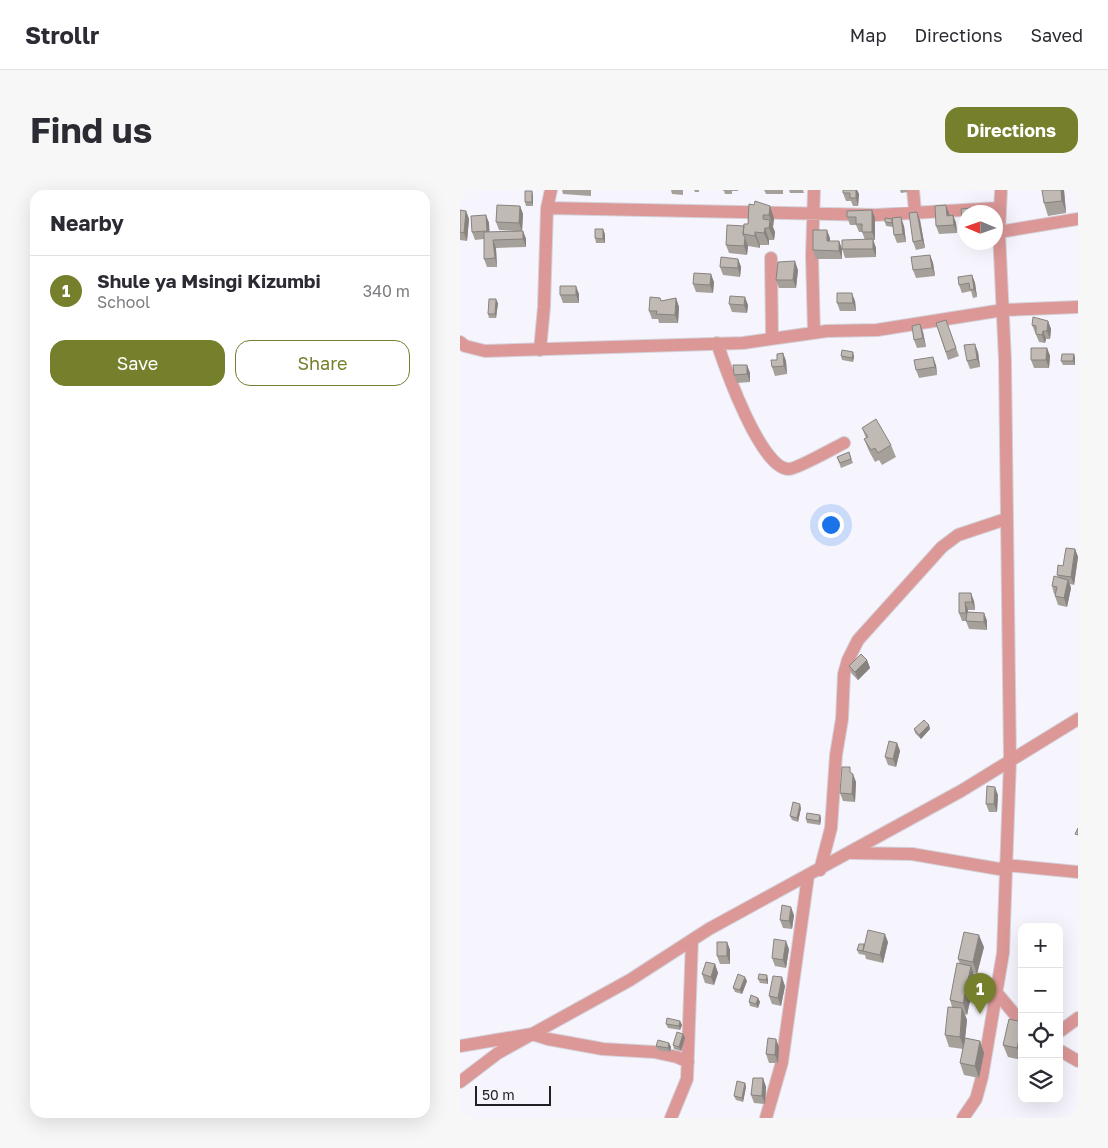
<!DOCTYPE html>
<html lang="en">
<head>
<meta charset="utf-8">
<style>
  :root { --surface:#fff; --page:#f7f7f7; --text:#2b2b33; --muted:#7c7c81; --line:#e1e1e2; --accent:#76802c }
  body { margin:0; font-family:"Golos Text",sans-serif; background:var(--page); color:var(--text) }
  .controls { position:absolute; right:15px; bottom:15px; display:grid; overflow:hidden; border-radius:10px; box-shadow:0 5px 20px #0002 }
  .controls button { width:45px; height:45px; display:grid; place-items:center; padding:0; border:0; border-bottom:1px solid var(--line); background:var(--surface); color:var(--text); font:25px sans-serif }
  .compass { position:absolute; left:498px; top:15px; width:45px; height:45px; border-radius:50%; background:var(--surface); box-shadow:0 5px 20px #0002; rotate:272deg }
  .scale { position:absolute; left:15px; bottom:12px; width:76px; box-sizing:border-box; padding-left:5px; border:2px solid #212124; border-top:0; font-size:14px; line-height:18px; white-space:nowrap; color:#212124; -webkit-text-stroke:4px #f6f5fe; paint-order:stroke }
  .you { position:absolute; left:370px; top:334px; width:18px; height:18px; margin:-12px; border:4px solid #fff; border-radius:50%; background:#1a73e8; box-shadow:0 0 0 8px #1a73e833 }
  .badge { display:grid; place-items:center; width:32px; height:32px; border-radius:50%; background:var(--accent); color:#fff; font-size:16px; font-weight:700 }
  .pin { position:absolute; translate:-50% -41px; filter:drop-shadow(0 1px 2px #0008) }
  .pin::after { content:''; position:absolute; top:26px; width:18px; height:15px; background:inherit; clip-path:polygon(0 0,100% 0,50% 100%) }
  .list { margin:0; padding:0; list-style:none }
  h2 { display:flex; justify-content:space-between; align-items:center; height:65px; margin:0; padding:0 20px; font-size:21px }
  h2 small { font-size:16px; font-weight:400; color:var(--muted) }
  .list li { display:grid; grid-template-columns:32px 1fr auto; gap:15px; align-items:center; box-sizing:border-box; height:70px; padding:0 20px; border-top:1px solid var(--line) }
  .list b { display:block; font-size:19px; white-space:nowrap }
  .list p { margin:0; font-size:16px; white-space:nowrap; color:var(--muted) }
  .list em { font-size:16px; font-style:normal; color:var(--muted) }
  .actions { display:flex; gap:10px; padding:15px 20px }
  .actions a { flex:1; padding:11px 0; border:1px solid var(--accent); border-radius:15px; text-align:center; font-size:18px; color:var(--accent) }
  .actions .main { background:var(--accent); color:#fff }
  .icon { flex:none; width:28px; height:28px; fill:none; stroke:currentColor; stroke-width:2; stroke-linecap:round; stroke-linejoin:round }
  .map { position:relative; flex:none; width:618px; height:928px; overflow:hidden; border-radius:15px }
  header { display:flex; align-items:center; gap:30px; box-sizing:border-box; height:70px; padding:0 25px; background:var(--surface); border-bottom:1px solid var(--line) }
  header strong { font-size:24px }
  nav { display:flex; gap:28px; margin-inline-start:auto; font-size:18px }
  .intro { display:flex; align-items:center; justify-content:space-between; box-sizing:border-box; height:120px; padding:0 30px }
  h1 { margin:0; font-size:35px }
  .button { padding:12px 22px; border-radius:15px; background:var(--accent); color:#fff; font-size:18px; font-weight:700 }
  main { display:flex; gap:30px; padding:0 30px }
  aside { flex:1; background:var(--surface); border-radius:15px; box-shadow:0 5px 20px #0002 }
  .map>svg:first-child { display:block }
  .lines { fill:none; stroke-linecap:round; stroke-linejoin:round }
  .minor-casing { stroke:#d4d3db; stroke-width:14 }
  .minor { stroke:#db9897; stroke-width:12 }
  .wall { fill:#a6a09b }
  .shaded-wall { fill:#87827e }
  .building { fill:#c1bab4; stroke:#87827e }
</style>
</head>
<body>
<header>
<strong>Strollr</strong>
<nav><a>Map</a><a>Directions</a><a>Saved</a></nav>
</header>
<div class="intro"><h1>Find us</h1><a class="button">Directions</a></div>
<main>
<aside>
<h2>Nearby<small></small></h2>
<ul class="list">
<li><span class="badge">1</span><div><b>Shule ya Msingi Kizumbi</b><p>School</p></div><em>340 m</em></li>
</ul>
<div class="actions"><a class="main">Save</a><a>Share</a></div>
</aside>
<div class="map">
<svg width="618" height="928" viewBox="0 0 618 928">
  <rect width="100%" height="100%" fill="#f6f5fe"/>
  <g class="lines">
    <g class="minor-casing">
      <path id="minor" d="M354 0 352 65 354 143
        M453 0 455 21
        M87 18 416 25 539 18
        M539 42 618 29
        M311 68 312 147
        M0 152 5 156 25 161 283 153 367 141 417 140 543 120 618 117
        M257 153C265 177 301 280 329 279 337 279 374 258 384 253
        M80 160 84 117 87 18 91 0
        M392 663 452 664 545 680
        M545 675 618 682
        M360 680 371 638 376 565 382 529 384 484 388 470 398 450 482 357 498 345 546 329
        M536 802 562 833
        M599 842 618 828
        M0 856 72 844 88 849 143 859 194 862 217 867 228 872
        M599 860 618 871
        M0 892 38 863 170 790 249 739 501 601 618 529
        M211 928 227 889 232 750
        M306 928 322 872 348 686
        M503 928 516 909 522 887 543 763 550 571 545 170 539 42 541 0"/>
    </g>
    <use href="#minor" class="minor"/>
  </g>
  <path class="wall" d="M102 0H131V6L103 4Z
    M211 0H223V5L212 4Z
    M234 0H239V2H235Z
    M262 0H278V1H272V4H265L264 1Z
    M304 0H323V4H306Z
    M329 0H343L344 3H330Z
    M383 0H397L399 4 398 16H393L391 11H386L383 3Z
    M440 0H447L448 2 441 3Z
    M582 0H604L606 23 588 26 584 13Z
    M73 5V16H66L65 12Z
    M289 14 314 28 313 37 315 42 314 50H309V55H300V58L288 56 287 65 269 63 266 55 284 36 288 34Z
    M60 16 63 24 62 41H63L66 49V57L36 58 37 77H27L24 69V49L15 50 12 42 26 25 29 33V42L55 41 39 40 36 32Z
    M511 18 513 22H506V33H503L502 29 501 19Z
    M0 20 6 21 9 29 7 51 0 50Z
    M412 20 415 28V50H413L416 58V67L385 68 382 59 405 50 402 42H399L396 35H390L387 27Z
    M489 23 490 25H493L496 33 497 43 479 44 476 36Z
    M425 28 444 36 446 52 437 53 434 45 433 37 426 36 425 32Z
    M460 30 465 58 456 60 453 52Z
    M145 44V53H136L135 48Z
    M370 48V51H379L382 59V69H356L353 60Z
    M470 65 473 73 475 86 456 88 453 80Z
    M278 69 281 77 280 87 263 85 260 77Z
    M338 80 336 98H319L316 90Z
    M512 85 515 93 517 107 513 108 511 101 502 103 499 95Z
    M254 92 253 103 236 102 233 94Z
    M119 104V113H103L100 105Z
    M200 108 201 111 216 108 219 117 218 133H199L198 129H192L189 121Z
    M395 111 396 121H380L377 113Z
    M38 113 36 128H29L28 124Z
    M269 114 288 115 287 123 272 122Z
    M486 130 499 166 488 170 476 133Z
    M588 131 591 139 590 149H586L585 153 579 152 572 135Z
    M460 134 463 142 466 157 457 158 454 150Z
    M587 158 590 166 589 178H574L571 170Z
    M518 162 520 177 510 179 507 171Z
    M323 163 326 171 327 184 315 186 312 177Z
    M614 164 615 168V175H603L601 171Z
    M381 166H394L393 172 382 170Z
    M287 175 290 183V192L277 193 274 185Z
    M476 175 477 185 459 188 456 180Z
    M402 238 431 255 436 267 422 275 419 270 415 272 409 261 404 249 406 248Z
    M389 262 393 273 381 278 377 267Z
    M615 359 618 367 614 395 610 394 611 398 607 417 598 415 595 406 596 404H594L592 396 598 387 597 385Z
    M499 403 514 411 515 420H508V422L524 423 527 431V440L509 439 506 431H502L499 423Z
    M407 470 410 478 398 490 392 484 389 476Z
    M469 535 470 539 461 549 455 543 454 539Z
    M437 553 440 561 436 577 428 575 425 567Z
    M392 584 396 592 395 612 383 611 380 603Z
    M538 605 537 622H529L526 614Z
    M341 618 338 632 332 630 330 626Z
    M360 625 361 629 360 635 347 633 346 629Z
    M334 725 332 739 323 738 320 730Z
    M267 752 270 760V774H260L257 766Z
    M428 752 423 773 406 769 405 765 399 764 397 760 405 756Z
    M524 757 517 784 513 783 515 788 507 825 505 824 507 830 505 848 520 851 524 863 519 888 504 885 500 873 503 859 489 857 485 845 492 817 490 810 500 774 498 769Z
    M329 759 326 778 315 776 312 768Z
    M255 774 258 783 254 795 245 793 242 784Z
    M298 789H308V794L300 793Z
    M287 791 282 804 275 802 273 798Z
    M325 796 321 816 312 814 309 806Z
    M298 808 300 812 298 818 290 816 289 812Z
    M220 831 222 835 220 840 208 838 206 834Z
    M562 832V870L548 867 543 855Z
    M225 848 221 861 214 859 213 855Z
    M209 853 211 857 210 862 198 860 196 856Z
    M319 857 318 873H309L306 864Z
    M303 888 306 897 305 914 294 913 291 905Z
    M285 893 286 897 283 912 276 910 274 906Z"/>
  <path class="shaded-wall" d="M396 0H397L399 4 398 16 396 8Z
    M601 0H604L606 23 602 11Z
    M72 1 73 5V16L72 12Z
    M486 15 489 23 490 34 487 26Z
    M60 16 63 24 62 42 59 33Z
    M310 16 314 28 313 37 309 25Z
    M412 20 415 28V50L412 42Z
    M6 21 9 29 7 51 4 43Z
    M457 22 460 30 465 58 462 50Z
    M26 25 29 33 30 49 27 41Z
    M493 25 496 33 497 43 494 35Z
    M441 27 444 36 446 52 443 44Z
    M310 30 315 42 314 50 309 38Z
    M305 38 309 50V55L304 43Z
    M143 39 145 44V53L143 49Z
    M367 40 370 48V59L367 51Z
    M63 41 66 49V57L63 49Z
    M295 42 300 55V58L295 46Z
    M285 48 288 56 287 65 284 56Z
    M413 49 416 58V67L413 59Z
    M33 50 36 58 37 77 35 68Z
    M379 51 382 59V69L379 61Z
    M470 65 473 73 475 86 472 78Z
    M278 69 281 77 280 87 278 78Z
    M335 71 338 80 336 98 333 90Z
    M251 84 254 92 253 103 250 95Z
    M512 85 515 93 517 107 514 99Z
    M116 96 119 104V113L116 105Z
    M392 103 395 111 396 121 393 113Z
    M285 107 288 115 287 123 284 115Z
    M216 108 219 117 218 133 215 125Z
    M36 109 38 113 36 128 35 124Z
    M588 131 591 139 590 149 587 141Z
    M460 134 463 142 466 157 463 148Z
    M583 141 586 149 585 153 582 145Z
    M515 154 518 162 520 177 517 169Z
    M587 158 590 166 589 178 586 170Z
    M393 162 394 166 393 172 392 168Z
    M323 163 326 171 327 184 324 176Z
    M614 164 615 168V175L613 171Z
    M473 167 476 175 477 185 475 177Z
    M287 175 290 183V192L287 184Z
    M615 359 618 367 614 395 611 387Z
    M608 390 611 398 607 417 604 408Z
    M511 403 514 411 515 420 512 412Z
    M505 412 508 420 509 431 506 423Z
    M524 423 527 431V440L524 432Z
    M407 470 410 478 398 490 395 482Z
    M469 535 470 539 461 549 459 545Z
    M437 553 440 561 436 577 433 569Z
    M393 584 396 592 395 612 392 604Z
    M535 597 538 605 537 622 534 614Z
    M340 614 341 618 338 632 337 628Z
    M360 625 361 629 360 635 359 631Z
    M331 717 334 725 332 739 329 731Z
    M425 744 428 752 423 773 420 765Z
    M519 745 524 757 517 784 513 772Z
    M326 751 329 759 326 778 323 770Z
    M267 752 270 760V774L267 766Z
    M255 774 258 783 254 795 251 787Z
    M511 776 515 788 507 825 503 813Z
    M307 785 308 789V794L306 790Z
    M285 787 287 791 282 804 280 800Z
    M322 787 325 796 321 816 318 808Z
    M298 808 300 812 298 818 296 814Z
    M502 818 507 830 504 859 500 847Z
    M220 831 222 835 220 840 219 836Z
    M562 837V870L557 858Z
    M223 844 225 848 221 861 219 857Z
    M316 849 319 857 318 873 315 865Z
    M520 851 524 863 519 888 515 876Z
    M209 853 211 857 210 862 208 858Z
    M303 888 306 897 305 914 302 906Z
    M285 893 286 897 283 912 282 908Z"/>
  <path class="building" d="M383 0H396V8H390V3H383Z
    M582 0H601L602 11 584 13Z
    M65 1H72V12H65Z
    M295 11 310 16 309 25H303V29L310 30 309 38H305L304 43 295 42V46L283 44 284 34H288L289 14 294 15Z
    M37 15 60 16 59 33 36 32Z
    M486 15 487 26 493 25 494 35 476 36 475 16Z
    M511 18 512 22H506V29H502L501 19Z
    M0 20 6 21 4 43 0 42Z
    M412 20V42H402V34H396V27H387V21Z
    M457 22 462 50 453 52 449 23Z
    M26 25 27 41 12 42 11 26Z
    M441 27 443 44 434 45 432 28Z
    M425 28 432 29V33L425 32Z
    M267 35 284 36 283 44 285 48 284 56 266 55Z
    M135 39H143V49L135 48Z
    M353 40H367V51H379V61L353 60Z
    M63 41V49L33 50 35 68 24 69V42Z
    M413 49V59H382V50Z
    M470 65 472 78 453 80 451 67Z
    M261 67 278 69V78L260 77Z
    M335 71 333 90H316L318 72Z
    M234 83 251 84 250 95 233 94Z
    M512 85 514 99 510 100 509 93 499 95 498 87Z
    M100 96H116V105H100Z
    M377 103H392L393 113H377Z
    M270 106 285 107 284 115 269 114Z
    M190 107 200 108 201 111 216 108 215 125 196 124 197 121H189Z
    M29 109H36L35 124H28Z
    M573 127 588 131 587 141H583L582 145 576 144V136L572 135Z
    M486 130 496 158 486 162 476 133Z
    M460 134 463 148 454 150 452 136Z
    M515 154 517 169 507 171 504 155Z
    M571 158H587L586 170H571Z
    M382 160 393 162 392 168 381 166Z
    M323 163 324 176 312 177 311 170H317V164Z
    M602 164H614L613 171H601Z
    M473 167 475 177 456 180 454 170Z
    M273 175H287V184L274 185Z
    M416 229 431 255 418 263 415 258 411 260 404 249 408 247 402 238Z
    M389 262 391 269 380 273 377 267Z
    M606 358 615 359 611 387 597 385 598 375 603 376Z
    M594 386 608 390 604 408 595 406 597 397 592 396Z
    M499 403H511L512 412H505L506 423H499Z
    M507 422 524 423V432L506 431Z
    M401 464 407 470 395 482 389 476Z
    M464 530 469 535 459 545 454 539Z
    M429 551 437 553 433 569 425 567Z
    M382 577H390V582L393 584 392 604 380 603Z
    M527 596 535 597 534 614H526Z
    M333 612 340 614 337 628 330 626Z
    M347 623 360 625 359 631 346 629Z
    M618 638V645L615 644Z
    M322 715 331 717 329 731 320 730Z
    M408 740 425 744 420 765 403 761Z
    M504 742 519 745 513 772 498 769Z
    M314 749 326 751 323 770 312 768Z
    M257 752H267V766H257Z
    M399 754H404L403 761 397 760Z
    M246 772 255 774 251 787 242 784Z
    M497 773 511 776 503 813 490 810Z
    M278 784 285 787 280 800 273 798Z
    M299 784 307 785 306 790 298 789Z
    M313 786 322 787 318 808 309 806Z
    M291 805 298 808 296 814 289 812Z
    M488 817 502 818 500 847 485 845Z
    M207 828 220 831 219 836 206 834Z
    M549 829 562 832V837L557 858 543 855Z
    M217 842 223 844 219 857 213 855Z
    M308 848 316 849 315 865 306 864Z
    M505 848 520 851 515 876 500 873Z
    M198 850 209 853 208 858 196 856Z
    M293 888H303L302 906 291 905Z
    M277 891 285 893 282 908 274 906Z"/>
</svg>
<div class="controls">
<button>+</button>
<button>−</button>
<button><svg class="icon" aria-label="locate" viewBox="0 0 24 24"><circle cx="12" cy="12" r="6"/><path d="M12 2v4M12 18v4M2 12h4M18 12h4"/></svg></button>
<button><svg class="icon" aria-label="layers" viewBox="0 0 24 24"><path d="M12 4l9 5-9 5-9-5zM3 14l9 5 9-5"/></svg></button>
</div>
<svg class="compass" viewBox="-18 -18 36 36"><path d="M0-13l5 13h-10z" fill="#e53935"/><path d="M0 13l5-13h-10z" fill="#7c7c81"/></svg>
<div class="scale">50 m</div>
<div class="you"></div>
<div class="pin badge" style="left:520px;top:824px">1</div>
</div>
</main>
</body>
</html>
